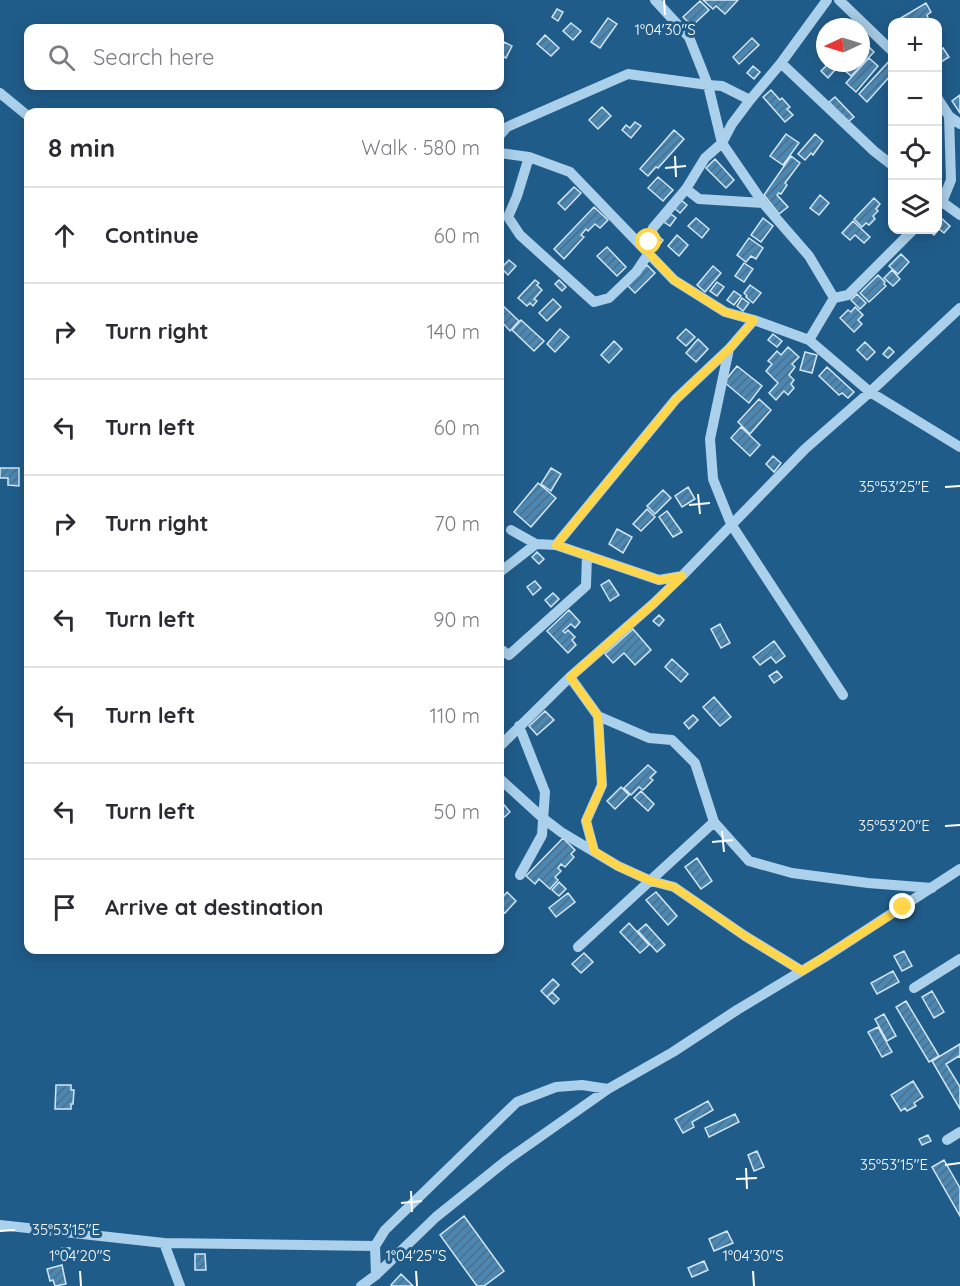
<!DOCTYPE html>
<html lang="en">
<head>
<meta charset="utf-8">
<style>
  :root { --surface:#fff; --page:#f7f7f7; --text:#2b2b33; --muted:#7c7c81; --line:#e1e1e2 }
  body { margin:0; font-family:Quicksand,sans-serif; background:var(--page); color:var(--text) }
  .controls { position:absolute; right:18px; top:18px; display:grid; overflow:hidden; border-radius:12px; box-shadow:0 3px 15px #0003 }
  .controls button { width:54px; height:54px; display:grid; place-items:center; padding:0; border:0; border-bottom:2px solid var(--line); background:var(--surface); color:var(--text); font:30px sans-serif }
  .compass { position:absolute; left:816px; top:18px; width:54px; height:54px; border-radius:50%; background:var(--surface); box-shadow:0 3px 15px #0003; rotate:266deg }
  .stop { position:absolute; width:18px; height:18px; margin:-14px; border:4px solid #ffd54a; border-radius:50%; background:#fff }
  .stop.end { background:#ffd54a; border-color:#fff; box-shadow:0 2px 6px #0008 }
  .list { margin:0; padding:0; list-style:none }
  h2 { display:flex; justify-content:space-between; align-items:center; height:78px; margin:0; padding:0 24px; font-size:26px }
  h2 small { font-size:20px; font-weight:400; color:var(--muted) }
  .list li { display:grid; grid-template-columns:39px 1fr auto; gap:18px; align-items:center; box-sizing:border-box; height:96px; padding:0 24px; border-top:2px solid var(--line) }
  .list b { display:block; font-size:22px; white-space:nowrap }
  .list em { font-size:20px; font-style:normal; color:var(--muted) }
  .icon { flex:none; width:33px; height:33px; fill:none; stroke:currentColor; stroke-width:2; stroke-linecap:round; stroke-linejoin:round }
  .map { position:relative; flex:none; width:960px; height:1286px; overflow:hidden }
  .search { position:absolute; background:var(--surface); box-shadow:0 3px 15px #0003; left:24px; top:24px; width:480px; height:66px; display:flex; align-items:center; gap:15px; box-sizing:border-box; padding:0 21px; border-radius:12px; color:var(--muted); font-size:22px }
  .panel { position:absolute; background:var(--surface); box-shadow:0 3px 15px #0003; left:24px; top:108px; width:480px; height:846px; border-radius:12px }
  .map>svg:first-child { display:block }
  .building { fill:url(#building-hatch); stroke:#d0e7f8; stroke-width:1.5 }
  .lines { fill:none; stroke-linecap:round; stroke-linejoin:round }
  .minor { stroke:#abd0eb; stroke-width:10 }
  .route { stroke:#ffd54a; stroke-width:8 }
  .ticks { fill:none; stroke:#fff; stroke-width:2 }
  .ticks-label { font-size:15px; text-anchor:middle; fill:#fff; stroke:#205c89; stroke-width:6; stroke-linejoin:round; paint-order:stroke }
</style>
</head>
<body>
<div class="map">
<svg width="960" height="1286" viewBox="0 0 960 1286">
  <defs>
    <pattern id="building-hatch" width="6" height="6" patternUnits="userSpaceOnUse" patternTransform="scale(1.5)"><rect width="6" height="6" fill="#4c87b2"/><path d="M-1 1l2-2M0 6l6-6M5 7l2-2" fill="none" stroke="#4c6f89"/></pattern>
  </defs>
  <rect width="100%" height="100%" fill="#205c89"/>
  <path class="building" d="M703 0H738L725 14 716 6 713 9Z
    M700 1 709 10 692 26 683 17Z
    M926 3 931 12 927 15 928 18 921 22H894Z
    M557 9 563 12 558 21 552 17Z
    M608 18 617 24 600 48 591 42Z
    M571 23 581 31 573 40 563 31Z
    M545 35 559 48 551 56 537 44Z
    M752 38 759 45 739 64 733 57Z
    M504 42 512 46 506 58 500 55V50Z
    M866 44 874 52 851 76 843 69 849 63H861V50Z
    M943 48 949 57 938 64V51Z
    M869 58 878 66 856 92 846 83Z
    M892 58V74L867 102 859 94Z
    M829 63H841L828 78 821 71Z
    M753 66 760 72 754 79 747 73Z
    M771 90 780 100 782 98 790 107 787 109 793 115 785 122 763 97Z
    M960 95V113L952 101Z
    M835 97 854 117 848 122 829 102Z
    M602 107 611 116 598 129 589 120Z
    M635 122 641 126 631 138 622 130 626 125 630 128Z
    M674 130 684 139 658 168 656 167 648 176 640 169Z
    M786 134 799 143 783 165 770 156Z
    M815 134 823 141 813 155 811 153 805 160 798 154Z
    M791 156 800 163 785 183 787 185 781 194 779 193 777 195 788 207 779 214 764 195Z
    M715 159 734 180 726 188 706 168Z
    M658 177 673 190 663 201 648 188Z
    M574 187 581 193 565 210 558 203Z
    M820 195 829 203 819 215 810 208Z
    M874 198 880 204 876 209 878 211 873 216 875 219 869 225 866 223 862 227 854 219Z
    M680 199 687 205 680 213 673 207Z
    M594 207 608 220 600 228 595 224 588 231 586 229 581 235 584 237 564 259 554 249Z
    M671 214 676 218 670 226 664 222Z
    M939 216 950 226 944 233 939 229 934 235 928 230H938V218Z
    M696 218 709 229 702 238 688 226Z
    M763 218 773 226 761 242 751 235Z
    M853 221 870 237 864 243 855 235 850 240 842 233Z
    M657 235 663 240 657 248 651 242Z
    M677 235 688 245 679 256 668 246Z
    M749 238 763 248 756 259 751 256 746 262 737 255Z
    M607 247 626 267 617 276 597 256Z
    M901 254 909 262 898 274 889 266Z
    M509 260 516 266 508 275 501 268Z
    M744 263 753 269 744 282 735 276Z
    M647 265 655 273 635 293 627 285Z
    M713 266 721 273 705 292 697 285Z
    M892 270 900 279 893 286 884 278Z
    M878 275 885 282 884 284 886 286 869 302 860 293Z
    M535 280 539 283 537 285 542 290 534 299 537 301 533 306 530 303 527 306 518 298Z
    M559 280 566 287 562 291 555 284Z
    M717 282 724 287 717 296 710 291Z
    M750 285 761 293 753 303 746 297 747 296 744 293Z
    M734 291 741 296 734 305 727 300Z
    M857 294 866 303 860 309 851 300Z
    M742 298 749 303 743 311 737 306Z
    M553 299 561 307 547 321 539 313Z
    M500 303 519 321 510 331 500 320Z
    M855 307 863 315 858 320 862 324 854 332 840 318 848 310 851 312Z
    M521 320 544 341 534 351 512 330Z
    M560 329 569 337 555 352 547 344Z
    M686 329 695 337 686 346 677 338Z
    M773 334 782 341 777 347 768 340Z
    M698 339 708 349 696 362 686 353Z
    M614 341 622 349 609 363 601 355Z
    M865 342 875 352 867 360 857 350Z
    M788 347 799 357 792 364 795 367 789 375 794 380 791 384 794 388 788 395 784 391 776 400 769 393 778 383 766 371 772 364 768 361 777 351 781 355Z
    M889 347 894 352 888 358 883 354Z
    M805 352 817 355 812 373 800 370Z
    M737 366 762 386 749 403 724 382Z
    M827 367 854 392 848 398 842 393 839 395 819 376Z
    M759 399 771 410 750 434 738 422Z
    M741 427 760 445 750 456 731 438Z
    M773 456 781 463 774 472 766 464Z
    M0 468H19V486L8 485V478H0Z
    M551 468 561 474 551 491 541 484Z
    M538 483 556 498 531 527 514 512Z
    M688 487 695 499 682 507 675 496Z
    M663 490 671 498 655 514 647 506Z
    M647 509 655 517 641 531 633 524Z
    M667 511 682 532 673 537 659 517Z
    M617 529 632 537 623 553 609 544Z
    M537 552 544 559 539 564 532 557Z
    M609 580 619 595 610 601 601 585Z
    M535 581 541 588 533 595 527 587Z
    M553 593 559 599 551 607 545 600Z
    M569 610 580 622 575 628 571 624 563 631 565 633 568 630 575 637 572 640 576 645 568 653 547 631Z
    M659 615 664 620 659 626 653 621Z
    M720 624 730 643 721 648 711 629Z
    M633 629 651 650 635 665 624 653 613 663 605 654Z
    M774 641 785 656 776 663 771 657 760 665 753 657Z
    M672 659 688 674 681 682 665 667Z
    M777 671 782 677 774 683 769 676Z
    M714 697 731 717 720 726 703 707Z
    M545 711 554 720 537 735 529 726Z
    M693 715 698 720 689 729 684 723Z
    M648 765 656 772 650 778 653 780 643 790 639 787 631 795 624 788Z
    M621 787 629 795 615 809 607 801Z
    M641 791 654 804 648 811 634 798Z
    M500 800 510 812 501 820 500 818Z
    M563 838 575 850 571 854 574 857 565 867 561 864 558 868 561 871 555 877 558 880 550 889 539 879 535 884 526 876Z
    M697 858 712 881 701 889 685 867Z
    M559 882 566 889 559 896 552 890Z
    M507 892 516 901 505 913 503 912 500 916V900Z
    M656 892 677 916 668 925 646 900Z
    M568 893 575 902 556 917 549 908Z
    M629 923 649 945 640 953 620 932Z
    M646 924 665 945 657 952 638 931Z
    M904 951 912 966 902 971 894 956Z
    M584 953 593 962 581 973 572 964Z
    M893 971 899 982 877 994 871 983Z
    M553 979 559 985 547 997 541 991Z
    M932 991 944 1012 934 1018 922 997Z
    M552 992 559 999 554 1004 547 997Z
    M906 1001 939 1056 929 1062 896 1007Z
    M884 1014 896 1036 887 1041 875 1019Z
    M878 1027 892 1052 882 1057 868 1032Z
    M960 1044V1057L959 1056 946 1064 960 1087V1109L932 1061Z
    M913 1081 923 1097 914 1103 916 1106 907 1111 905 1108 901 1111 891 1095Z
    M56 1085H71V1090H74L73 1104H71V1109H55Z
    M708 1101 713 1110 692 1122 694 1127 683 1133 675 1119Z
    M735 1114 739 1122 709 1137 705 1128Z
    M928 1135 931 1141 922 1145 919 1139Z
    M757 1151 764 1167 754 1171 748 1155Z
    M944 1160 960 1188V1216L932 1167Z
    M464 1216 504 1271 484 1286H477L440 1235Z
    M727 1231 733 1243 714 1251 709 1239Z
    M62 1248H70V1258H62Z
    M195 1254H205L206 1270H195Z
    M704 1261 708 1270 692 1277 688 1268Z
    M62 1265 66 1284 55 1286 53 1280 50 1281 47 1269Z
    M401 1274 413 1286H392L391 1285Z"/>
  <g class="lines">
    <path class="minor" d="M655 0 689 37 708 85 722 143 763 203 809 256 834 298
      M839 0 892 51
      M781 63 874 151 892 165
      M0 93 28 116
      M938 99 949 116 960 124
      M500 135 507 127 628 74 708 85 722 86 750 100
      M500 153 529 157 570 172 674 280 725 312 754 320 809 340 870 392 960 447
      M529 157 517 196 508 217 520 235 594 302 609 298 636 272 649 253V242L653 228 686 189 705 158 722 143 732 124 750 100 781 63 827 0
      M686 189 699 199 763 203
      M938 199 960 215
      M938 206 942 202 951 180 949 116
      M809 340 834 298 848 295 913 230
      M729 349 710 439 713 479 731 524 843 695
      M511 530 536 544 556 545 659 580 682 576
      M556 545 676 399 729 349 754 320
      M500 572 536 544
      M500 649 509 655 586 586 587 555
      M570 677 598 716 649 738 672 740 695 763 714 822 578 947
      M519 726 545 792 542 835 520 875
      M500 746 570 677 653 604 682 576 805 449 870 392 960 308
      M500 779 544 819 561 832 618 866 651 881 674 887 745 936 802 971
      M714 822 749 861 792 873 868 883 932 888
      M594 851 586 821 602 785 598 716
      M914 988 960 959
      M947 1140 960 1132
      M0 1225 164 1243 375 1246
      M164 1243 180 1286
      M376 1275 375 1246 385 1230 517 1102 556 1087 582 1085 608 1089
      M361 1286 376 1275 436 1217 507 1160 608 1089 673 1052 737 1010 825 957 960 869"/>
  </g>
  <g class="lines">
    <path class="route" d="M649 242V253L674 280 725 312 754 320 729 349 676 399 556 545 659 580 682 576 653 604 570 677 598 716 602 785 586 820 594 851 618 866 651 881 674 887 745 936 802 971 903 907"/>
  </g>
  <path class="ticks" d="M664 0 665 15M675 156 676 177M665 168 686 166M945 487 960 486M698 494 700 514M689 505 710 503M945 826 960 825M722 831 724 852M712 842 733 840M945 1165 960 1163M746 1168 747 1189M736 1179 757 1178M411 1191 412 1212M401 1203 422 1201M0 1231 15 1230M80 1271 81 1286M416 1271 417 1286M753 1271 754 1286"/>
  <g class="ticks-label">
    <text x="665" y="35">1°04'30"S</text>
    <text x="894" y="492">35°53'25"E</text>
    <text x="894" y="831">35°53'20"E</text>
    <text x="894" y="1170">35°53'15"E</text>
    <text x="66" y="1235">35°53'15"E</text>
    <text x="80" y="1261">1°04'20"S</text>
    <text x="416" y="1261">1°04'25"S</text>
    <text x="753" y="1261">1°04'30"S</text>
  </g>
</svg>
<div class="controls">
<button>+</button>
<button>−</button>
<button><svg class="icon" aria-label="locate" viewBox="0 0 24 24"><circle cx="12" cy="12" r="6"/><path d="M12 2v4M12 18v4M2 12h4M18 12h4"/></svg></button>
<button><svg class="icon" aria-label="layers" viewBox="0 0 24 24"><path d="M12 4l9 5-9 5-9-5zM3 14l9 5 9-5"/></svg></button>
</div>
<svg class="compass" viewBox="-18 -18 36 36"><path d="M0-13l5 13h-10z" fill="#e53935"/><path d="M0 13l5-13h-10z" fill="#7c7c81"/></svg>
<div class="stop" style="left:649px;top:242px"></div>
<div class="stop end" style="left:903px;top:907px"></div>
<div class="search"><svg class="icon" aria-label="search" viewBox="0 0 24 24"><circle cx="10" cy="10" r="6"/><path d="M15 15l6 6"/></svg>Search here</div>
<section class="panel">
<h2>8 min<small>Walk · 580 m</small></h2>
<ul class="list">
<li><svg class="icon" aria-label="ahead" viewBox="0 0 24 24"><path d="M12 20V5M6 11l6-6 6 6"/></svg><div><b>Continue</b></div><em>60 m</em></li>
<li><svg class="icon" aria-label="right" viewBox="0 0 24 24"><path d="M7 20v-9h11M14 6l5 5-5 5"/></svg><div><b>Turn right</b></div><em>140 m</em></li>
<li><svg class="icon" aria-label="left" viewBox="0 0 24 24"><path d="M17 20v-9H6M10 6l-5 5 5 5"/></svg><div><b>Turn left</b></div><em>60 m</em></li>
<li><svg class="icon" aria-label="right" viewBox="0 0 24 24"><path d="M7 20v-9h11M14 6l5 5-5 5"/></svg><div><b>Turn right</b></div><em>70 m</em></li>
<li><svg class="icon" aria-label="left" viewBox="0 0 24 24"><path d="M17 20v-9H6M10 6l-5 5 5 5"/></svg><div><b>Turn left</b></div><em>90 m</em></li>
<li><svg class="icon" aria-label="left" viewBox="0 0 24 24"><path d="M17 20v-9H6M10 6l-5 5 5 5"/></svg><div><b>Turn left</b></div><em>110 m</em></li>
<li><svg class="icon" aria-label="left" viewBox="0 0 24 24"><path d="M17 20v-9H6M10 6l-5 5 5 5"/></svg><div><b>Turn left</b></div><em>50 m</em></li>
<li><svg class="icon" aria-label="arrive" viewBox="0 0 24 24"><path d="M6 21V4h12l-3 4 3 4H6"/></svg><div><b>Arrive at destination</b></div></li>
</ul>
</section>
</div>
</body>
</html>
